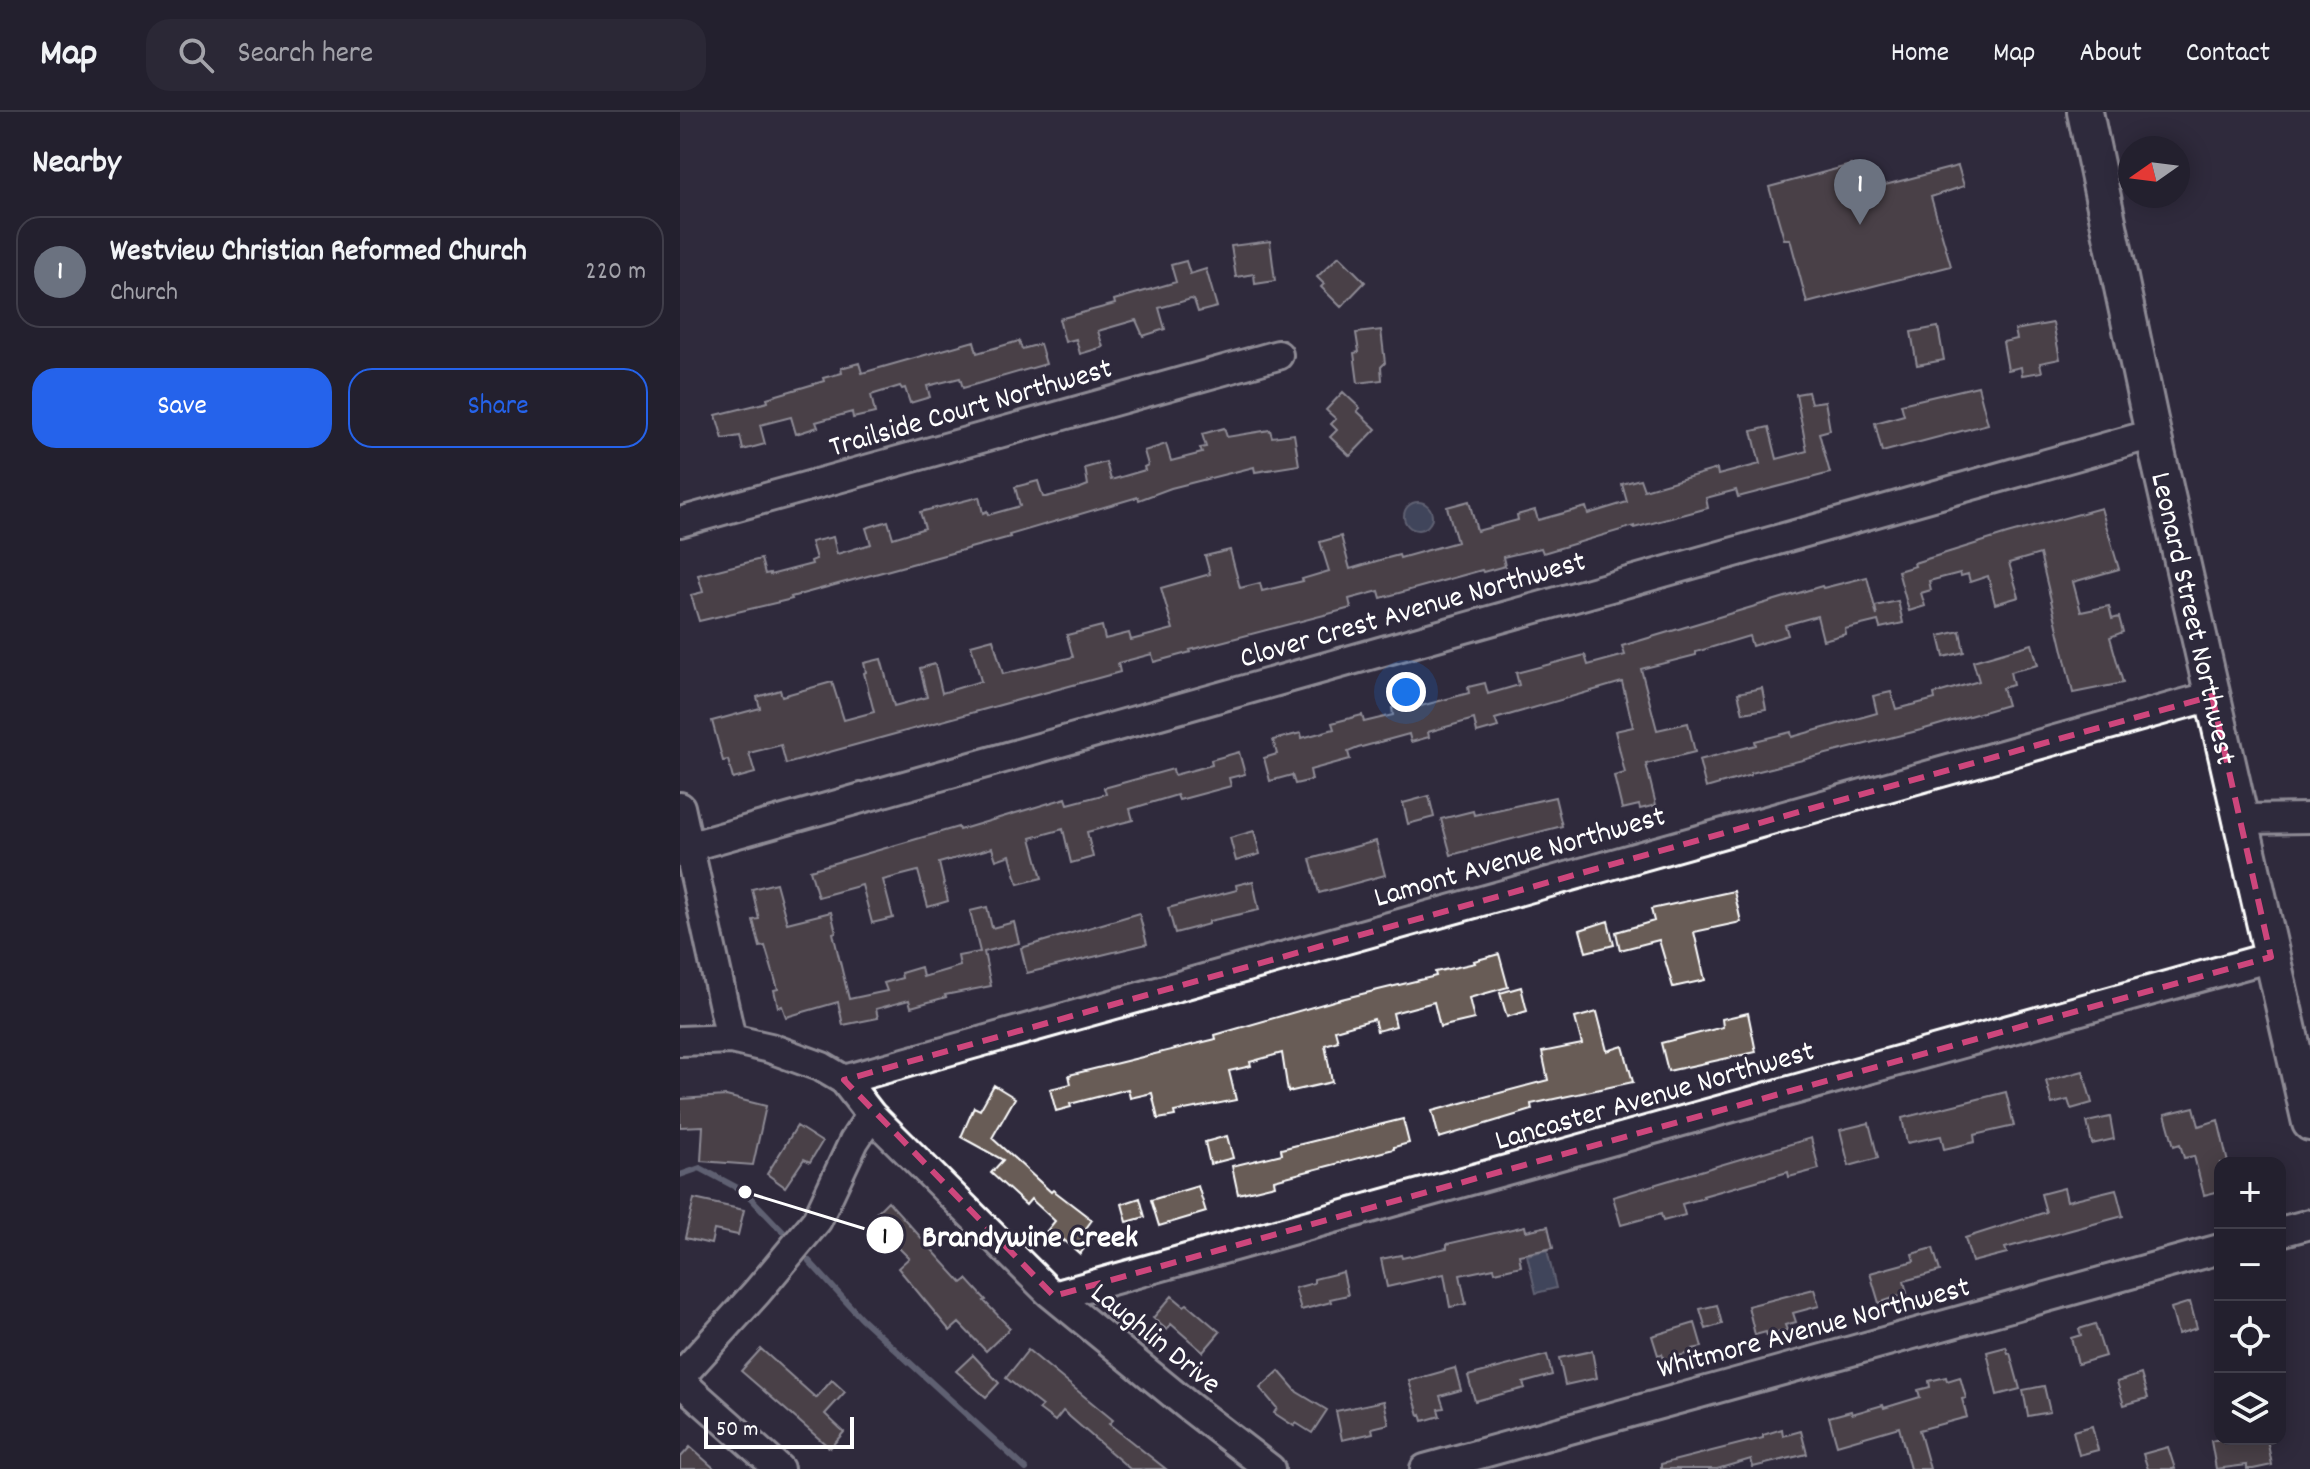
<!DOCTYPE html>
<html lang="en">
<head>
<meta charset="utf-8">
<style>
  :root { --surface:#23202e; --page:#2b2836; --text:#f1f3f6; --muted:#a3a3aa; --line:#403e4a; --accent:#2563eb }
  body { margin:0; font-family:Dekko,sans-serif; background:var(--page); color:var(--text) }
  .controls { position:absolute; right:24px; bottom:24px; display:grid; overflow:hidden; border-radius:16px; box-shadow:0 4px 20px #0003 }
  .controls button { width:72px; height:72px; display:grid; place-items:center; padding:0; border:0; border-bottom:2px solid var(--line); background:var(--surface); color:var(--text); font:40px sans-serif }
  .compass { position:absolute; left:1438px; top:24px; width:72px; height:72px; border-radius:50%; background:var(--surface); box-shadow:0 4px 20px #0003; rotate:256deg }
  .scale { position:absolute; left:24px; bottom:20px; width:150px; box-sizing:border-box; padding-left:8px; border:4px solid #fff; border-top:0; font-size:22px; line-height:28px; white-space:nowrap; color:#fff; -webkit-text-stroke:6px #2f2a3d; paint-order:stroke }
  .you { position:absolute; left:726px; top:580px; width:28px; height:28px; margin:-20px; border:6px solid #fff; border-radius:50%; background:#1a73e8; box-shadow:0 0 0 12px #1a73e833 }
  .badge { display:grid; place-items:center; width:52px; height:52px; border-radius:50%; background:var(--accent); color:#fff; font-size:26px; font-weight:700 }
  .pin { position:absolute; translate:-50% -66px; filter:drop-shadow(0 2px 4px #0008) }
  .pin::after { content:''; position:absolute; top:42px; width:28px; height:24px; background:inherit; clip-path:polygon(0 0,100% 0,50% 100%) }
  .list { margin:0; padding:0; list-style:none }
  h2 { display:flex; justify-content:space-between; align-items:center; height:104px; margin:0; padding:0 32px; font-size:34px }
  h2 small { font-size:26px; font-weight:400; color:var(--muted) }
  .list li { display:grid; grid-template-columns:52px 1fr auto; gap:24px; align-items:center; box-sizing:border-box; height:112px; margin:0 16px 16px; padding:0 16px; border:2px solid var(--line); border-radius:24px }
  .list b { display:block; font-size:30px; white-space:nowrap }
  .list p { margin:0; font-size:26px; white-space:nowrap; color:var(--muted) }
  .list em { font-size:26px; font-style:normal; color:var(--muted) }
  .actions { display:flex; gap:16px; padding:24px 32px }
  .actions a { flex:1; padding:18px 0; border:2px solid var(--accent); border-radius:24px; text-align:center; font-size:28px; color:var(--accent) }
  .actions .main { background:var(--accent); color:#fff }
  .icon { flex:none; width:44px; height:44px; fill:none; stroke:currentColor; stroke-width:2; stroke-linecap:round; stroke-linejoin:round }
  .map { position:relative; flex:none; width:1630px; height:1357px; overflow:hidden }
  header { display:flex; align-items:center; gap:48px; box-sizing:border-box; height:112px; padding:0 40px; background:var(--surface); border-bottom:2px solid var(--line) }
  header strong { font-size:38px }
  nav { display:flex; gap:44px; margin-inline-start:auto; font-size:28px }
  .search { width:560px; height:72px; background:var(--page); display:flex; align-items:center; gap:20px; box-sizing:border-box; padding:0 28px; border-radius:24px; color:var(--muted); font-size:30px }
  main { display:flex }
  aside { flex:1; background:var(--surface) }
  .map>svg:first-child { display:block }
  .water { fill:#556680; stroke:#99a3b3; stroke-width:2 }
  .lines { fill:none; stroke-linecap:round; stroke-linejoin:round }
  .stream { stroke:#99a3b3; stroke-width:6 }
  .building { fill:#685c57; stroke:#fff; stroke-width:2 }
  .minor-casing { stroke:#fff; stroke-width:34 }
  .major-casing { stroke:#fff; stroke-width:40 }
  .minor { stroke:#2f2a3d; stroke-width:28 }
  .major { stroke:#2f2a3d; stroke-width:34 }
  .marked { fill:none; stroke:#ce467c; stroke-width:6; stroke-dasharray:16 10; stroke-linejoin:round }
  .labels { text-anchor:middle; stroke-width:6; stroke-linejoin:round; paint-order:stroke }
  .street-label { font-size:30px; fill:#fff; stroke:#2f2a3d }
  .leader { fill:none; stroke:#fff; stroke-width:3 }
  .callout-dot { fill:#fff; stroke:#2f2a3d; stroke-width:3 }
  .mark-label { font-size:24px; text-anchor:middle; font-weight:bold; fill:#111 }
  .callout-label { font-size:32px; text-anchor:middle; font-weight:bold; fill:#fff; stroke:#2f2a3d; stroke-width:6; stroke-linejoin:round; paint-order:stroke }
</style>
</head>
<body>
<header>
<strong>Map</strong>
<div class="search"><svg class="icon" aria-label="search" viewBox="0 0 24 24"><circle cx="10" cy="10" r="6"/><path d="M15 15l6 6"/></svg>Search here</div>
<nav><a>Home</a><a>Map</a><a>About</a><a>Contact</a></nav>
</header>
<main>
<aside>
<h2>Nearby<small></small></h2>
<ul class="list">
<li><span class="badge" style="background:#6b7280">1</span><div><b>Westview Christian Reformed Church</b><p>Church</p></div><em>220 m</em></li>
</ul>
<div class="actions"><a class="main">Save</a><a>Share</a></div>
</aside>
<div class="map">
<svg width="1630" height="1357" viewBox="0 0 1630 1357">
  <rect width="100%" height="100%" fill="#2f2a3d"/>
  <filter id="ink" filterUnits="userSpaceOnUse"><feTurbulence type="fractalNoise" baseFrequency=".0125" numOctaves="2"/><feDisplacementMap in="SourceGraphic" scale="16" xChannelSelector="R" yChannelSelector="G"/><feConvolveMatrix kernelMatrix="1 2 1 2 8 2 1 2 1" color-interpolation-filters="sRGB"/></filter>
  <g filter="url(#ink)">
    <path class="water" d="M724 404a14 14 0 1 1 28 0a14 14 0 1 1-28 0Z
      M867 1138 876 1176 856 1181 847 1143Z"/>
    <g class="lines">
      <path class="stream" d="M0 1063 20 1056 65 1080 107 1124
        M129 1149 181 1206 346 1357"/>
    </g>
    <path class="building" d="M1171 53 1178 80 1278 54 1284 74 1251 85 1271 154 1127 191 1110 127H1104L1089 75Z
      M590 129 595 169 575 172 574 162 556 165 551 134Z
      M659 144 685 170 661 195 641 175 644 172 637 165Z
      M506 149 510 162 526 157 537 195 518 200 514 188 511 187 479 196 485 217 463 224 456 208 418 219 423 235 400 242 396 227 385 230 379 207 435 192 434 188 496 170 491 153Z
      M1373 211 1380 247 1360 251 1362 260 1342 263 1341 255 1328 258 1323 230 1337 227 1335 218Z
      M1258 215 1264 248 1237 253 1231 220Z
      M701 218 705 251 701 255 702 268 678 271 674 241 679 240 676 221Z
      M294 229 297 241 339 229 342 237 360 232 366 252 283 276 280 266 247 274 250 285 230 291 225 276 222 277 220 274 191 283 195 301 173 306 172 300 136 310 138 315 116 322 111 305 80 313 85 332 63 338 60 324 43 327 36 303 88 290 87 286 144 269 143 266 162 261 161 256 179 251 182 261Z
      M1298 274 1308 312 1202 340 1195 311 1224 303 1221 292Z
      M663 280 680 296 677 299 696 317 670 344 650 325 657 318 651 312 656 307 646 298Z
      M1128 280 1131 291 1145 289 1150 318 1139 321 1150 361 1058 385 1056 378 1026 386 1028 396 1017 399 954 416V414L863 441 861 436 823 445 825 454 803 460 802 458 701 486 699 479 669 487 671 496 510 538 511 540 474 550 472 542 438 551 440 560 106 652 101 633 69 641 75 661 53 667 48 648 43 649 32 609 80 596 77 585 100 578 102 584 152 570 164 608 194 600 184 561 186 560 184 551 201 547 214 594 247 585 240 556 255 552 262 581 301 569 291 533 313 527 323 562 393 545 387 523 422 514 425 527 449 521 451 528 493 517 481 476 530 462 525 444 550 438 560 476 580 471 582 479 623 469 622 467 649 459 640 430 661 424 670 457 700 448 719 443 720 446 777 430 767 395 789 389 797 419 838 408 837 403 855 398 858 408 906 395 908 402 947 390 942 372 960 367 964 378 1037 357 1038 363 1080 352 1072 319 1089 315 1097 347 1127 339 1116 282Z
      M544 316 547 325 590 318 592 325 614 322 619 353 575 360 574 355 491 376 459 388 458 385 329 423 330 425 111 485 112 487 19 509 11 483 23 480 18 463 81 447 85 462 90 461V463L132 452 131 449 136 447 131 430 153 425 157 442 191 432 186 416 208 409 213 426 245 416 240 400 299 385 303 401 307 399 308 403 340 394 335 375 358 369 363 385H366L398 377 408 373 405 356 426 350 431 368 465 358 464 355 468 353 464 339 474 336 486 332 491 349 522 341 520 336 526 335 522 322Z
      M1421 396 1439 457 1393 470 1401 500 1429 494 1432 507 1439 505 1443 520 1430 525 1443 571 1393 581 1360 442 1329 451 1339 485 1315 492 1308 464 1290 470 1288 462 1281 464 1280 461 1249 469 1251 478 1241 481 1245 494 1229 499 1218 459 1235 454 1234 451 1327 422Z
      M1187 465 1197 504 1195 494 1218 489 1223 511 1200 516 1198 509 1165 517 1166 522 1143 528 1137 504 1105 513 1108 523 1072 534 1069 524 1016 540V543L961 557 977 618 1008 611 1015 640 966 652 976 693 960 697 959 693 942 697 934 664 945 661 935 619 953 615 942 570 815 607 818 615 797 621 794 607 748 620 749 625 731 630 729 622 678 636 668 640 670 647 630 658 632 668 615 672 612 663 590 669 584 646 597 642 593 628 621 621 622 626 654 617 652 611 682 603 684 610 713 603 712 596 740 589 741 594 789 581 788 575 805 571 808 582 839 573 836 561 905 543 908 553 945 543 942 534 1142 474 1143 476Z
      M1280 519 1284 540 1264 545 1259 524Z
      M1352 532 1358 553 1330 560 1333 573 1322 576 1327 593 1241 618 1071 661V663L1026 676 1019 648 1076 633 1075 629 1111 620 1112 625 1197 601 1193 584 1211 580 1216 597 1255 587 1254 582 1299 569 1293 549Z
      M1082 576 1086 597 1063 601 1058 581Z
      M559 640 565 662 549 666 551 674 499 688 497 683 450 697 453 708 407 720 413 745 391 751 383 717 351 726 362 766 338 772 330 743 316 748 312 736 259 751 268 789 248 795 238 759 203 768 213 806 192 811 182 773 138 785 130 758 278 715 279 718 386 686 388 692 426 682 424 676 493 657 494 663 532 653 531 648Z
      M749 684 754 705 728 712 723 691Z
      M875 685 882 714 771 743 761 707 793 699 794 703Z
      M574 719 580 742 556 749 550 726Z
      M696 729 705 763 639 781 630 747Z
      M573 769 579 798 529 809V812L495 821 488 796 557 778 556 773Z
      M96 771 107 811 151 800 156 820 153 821 169 887 207 879 204 871 222 866 221 861 241 855 243 865 280 854 278 844 300 840 290 799 307 795 312 816 334 810 339 831 304 840 311 874 265 883 266 885 231 895 229 888 196 897 198 906 163 913 158 890 106 905 102 894 98 895 94 878 98 877 85 834 80 835 73 808 79 807 72 777Z
      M1054 779 1061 810 1014 820 1025 868 993 875 979 828 940 838 936 820 974 809 971 797Z
      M459 801 467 832 347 861 341 836Z
      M928 809 934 833 906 840 900 818Z
      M819 842 828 875 789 886 794 907 760 915 754 890 713 901 716 914 697 919 694 907 655 918 658 929 645 933 652 970 608 980 602 941 570 950 571 954 549 959 556 988 494 1000 495 1004 478 1007 472 981 450 986 448 977 390 992 391 995 376 999 370 977 391 972 389 963 536 927 535 923 657 888 756 864 755 860 795 851 794 849Z
      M841 875 847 899 827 905 820 881Z
      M917 900 927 939 943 934 953 970 851 992 852 998 759 1026 752 999 868 968 862 940 902 932 895 906Z
      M1068 901 1076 940 988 959 981 931 1043 915 1042 907Z
      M1403 959 1412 991 1391 997 1388 988 1372 992 1366 969Z
      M314 973 335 986 312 1026 371 1080 373 1078 412 1108 404 1119 412 1126 400 1142 384 1128 380 1133 365 1121 375 1109 351 1087 346 1093 311 1061 323 1048 281 1025 294 995 300 998Z
      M1326 980 1334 1014 1294 1023 1295 1030 1264 1037 1261 1024 1227 1031 1222 1006Z
      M46 984 86 994 73 1053 21 1049 23 1014 0 1015V987Z
      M1514 995 1519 1014 1538 1008 1548 1051H1540V1079L1524 1083 1514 1044 1504 1046 1500 1032 1494 1034 1485 1002Z
      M1430 1005 1434 1027 1412 1032 1407 1010Z
      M723 1007 729 1031 714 1035V1037L594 1068 595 1073 558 1082 552 1054 602 1042 601 1037Z
      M1189 1011 1198 1046 1169 1054 1160 1018Z
      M117 1014 142 1030 130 1050 124 1047 105 1075 87 1062Z
      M547 1024 553 1046 530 1052 525 1030Z
      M1131 1026 1139 1057 1109 1065 1108 1060 1023 1084 1024 1086 1002 1092 1005 1103 983 1109 981 1102 941 1113 933 1085Z
      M518 1074 526 1100 479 1114 471 1088Z
      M1384 1076 1387 1089 1436 1077 1443 1104 1325 1136 1327 1141 1292 1150 1285 1126 1366 1100 1361 1082Z
      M460 1086 465 1105 447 1110 442 1092Z
      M14 1087 64 1098 58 1123 34 1118 31 1132 5 1126Z
      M208 1089 282 1171 287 1167 306 1188 304 1189 330 1216 306 1239 279 1211 270 1219 218 1156 229 1146 190 1107Z
      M845 1114 846 1119 868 1114 873 1136 839 1143 841 1154 815 1160 814 1156 780 1163 786 1192 770 1195 764 1162 707 1175 701 1147 721 1143 722 1146 767 1136V1132Z
      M1253 1136 1260 1159 1224 1169 1227 1181 1199 1191 1190 1161 1234 1149 1232 1142Z
      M663 1160 668 1183 650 1187 651 1190 621 1198 615 1176 634 1171V1167Z
      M1134 1177 1139 1194 1113 1201 1116 1210 1105 1213 1107 1218 1087 1224 1086 1220 1075 1223 1068 1194Z
      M492 1184 504 1194 507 1192 540 1220 523 1240 491 1212 487 1218 473 1206Z
      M1510 1190 1517 1216 1498 1222 1491 1196Z
      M1037 1193 1042 1212 1026 1217 1020 1197Z
      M1015 1211 1022 1235 1012 1237 1013 1240 984 1248 982 1242 978 1243 972 1224Z
      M1415 1212 1425 1244 1398 1252 1391 1226 1401 1223 1399 1217Z
      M1326 1235 1328 1241H1330L1340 1277 1317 1283 1307 1240Z
      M81 1237 136 1286 152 1268 165 1280 145 1302 164 1320 150 1336 61 1259Z
      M348 1238 433 1308 429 1312 486 1357H450L383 1299 375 1309 359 1297 362 1294 326 1266Z
      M912 1239 917 1266 885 1273 879 1246Z
      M293 1243 319 1271 306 1285 276 1259Z
      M867 1243 872 1263 843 1271 845 1276 795 1289 788 1264Z
      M775 1256 781 1278 760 1284 764 1296 758 1297 760 1304 743 1309 741 1302 739 1303 729 1269Z
      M599 1259 617 1280 647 1298 632 1321 616 1311 614 1314 594 1301 597 1296 580 1276Z
      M1461 1262 1468 1286 1444 1293 1437 1270Z
      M1266 1265 1267 1269 1280 1265 1286 1286 1282 1287 1287 1305 1239 1318 1250 1357H1230L1219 1315 1157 1333 1149 1305 1171 1299 1172 1302 1203 1293 1204 1296 1240 1285 1238 1278 1250 1275 1249 1269Z
      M1364 1274 1370 1300 1348 1304 1343 1278Z
      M704 1289 709 1312 692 1316 693 1321 662 1328 656 1299Z
      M1412 1314 1418 1338 1399 1343 1393 1319Z
      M1102 1317 1103 1324 1121 1319 1127 1342 1073 1355 1071 1347 1037 1357H981V1352L1083 1326V1323Z
      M1540 1327H1587L1592 1353 1573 1357H1567V1353L1536 1357 1531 1329Z
      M10 1335 35 1357H0V1346Z
      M1488 1335 1495 1357H1468L1463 1342Z"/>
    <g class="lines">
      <g class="minor-casing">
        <path id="minor" d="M0 410 598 243
          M0 695 51 927
          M1561 707 1630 706
          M8 735 1473 322
          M0 929 51 927 90 936 142 955 164 968 191 1003 369 1180 507 1293 590 1357
          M164 968 1532 584
          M1600 1120 1630 1112
          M374 1184 1591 845
          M0 1265 77 1180 137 1108 174 1029 191 1003
          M0 1269 99 1357
          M745 1357 1540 1137"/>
      </g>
      <g class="major-casing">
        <g id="major">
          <path id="s1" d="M1405 0 1473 322 1630 1011"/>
        </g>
      </g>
      <use href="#minor" class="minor"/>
      <use href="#major" class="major"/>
    </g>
  </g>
  <path d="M0 0H1630V1357H0ZM1532 584 1591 845 374 1184 164 968Z" fill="#2f2a3d" fill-opacity=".55" fill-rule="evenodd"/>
  <path class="marked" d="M1532 584 1591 845 374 1184 164 968Z"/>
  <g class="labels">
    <g class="street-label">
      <text transform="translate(290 294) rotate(-16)" y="10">Trailside Court Northwest</text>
      <text transform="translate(732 496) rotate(-16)" y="10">Clover Crest Avenue Northwest</text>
      <text dy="10" stroke="none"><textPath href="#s1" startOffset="518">Leonard Street Northwest</textPath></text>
      <text transform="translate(839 743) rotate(-16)" y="10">Lamont Avenue Northwest</text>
      <text transform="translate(974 982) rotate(-16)" y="10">Lancaster Avenue Northwest</text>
      <text transform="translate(1133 1214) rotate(-15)" y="10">Whitmore Avenue Northwest</text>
      <text transform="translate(477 1225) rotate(39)" y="10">Laughlin Drive</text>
    </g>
  </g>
  <path class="leader" d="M65 1080L205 1123"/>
  <g class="callout-dot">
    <circle cx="65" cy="1080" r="8"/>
    <circle cx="205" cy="1123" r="20"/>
  </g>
  <g class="mark-label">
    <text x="205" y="1131">1</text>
  </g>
  <g class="callout-label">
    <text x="350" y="1134">Brandywine Creek</text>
  </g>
</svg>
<div class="controls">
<button>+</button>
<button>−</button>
<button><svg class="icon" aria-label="locate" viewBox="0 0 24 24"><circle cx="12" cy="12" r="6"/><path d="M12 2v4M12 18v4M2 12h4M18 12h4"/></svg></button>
<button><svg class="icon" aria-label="layers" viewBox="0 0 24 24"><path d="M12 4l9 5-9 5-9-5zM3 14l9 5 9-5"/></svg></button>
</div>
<svg class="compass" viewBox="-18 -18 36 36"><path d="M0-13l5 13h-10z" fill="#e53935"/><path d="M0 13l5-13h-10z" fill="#a3a3aa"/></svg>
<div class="scale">50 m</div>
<div class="you"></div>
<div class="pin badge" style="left:1180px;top:113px;background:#6b7280">1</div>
</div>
</main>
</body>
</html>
